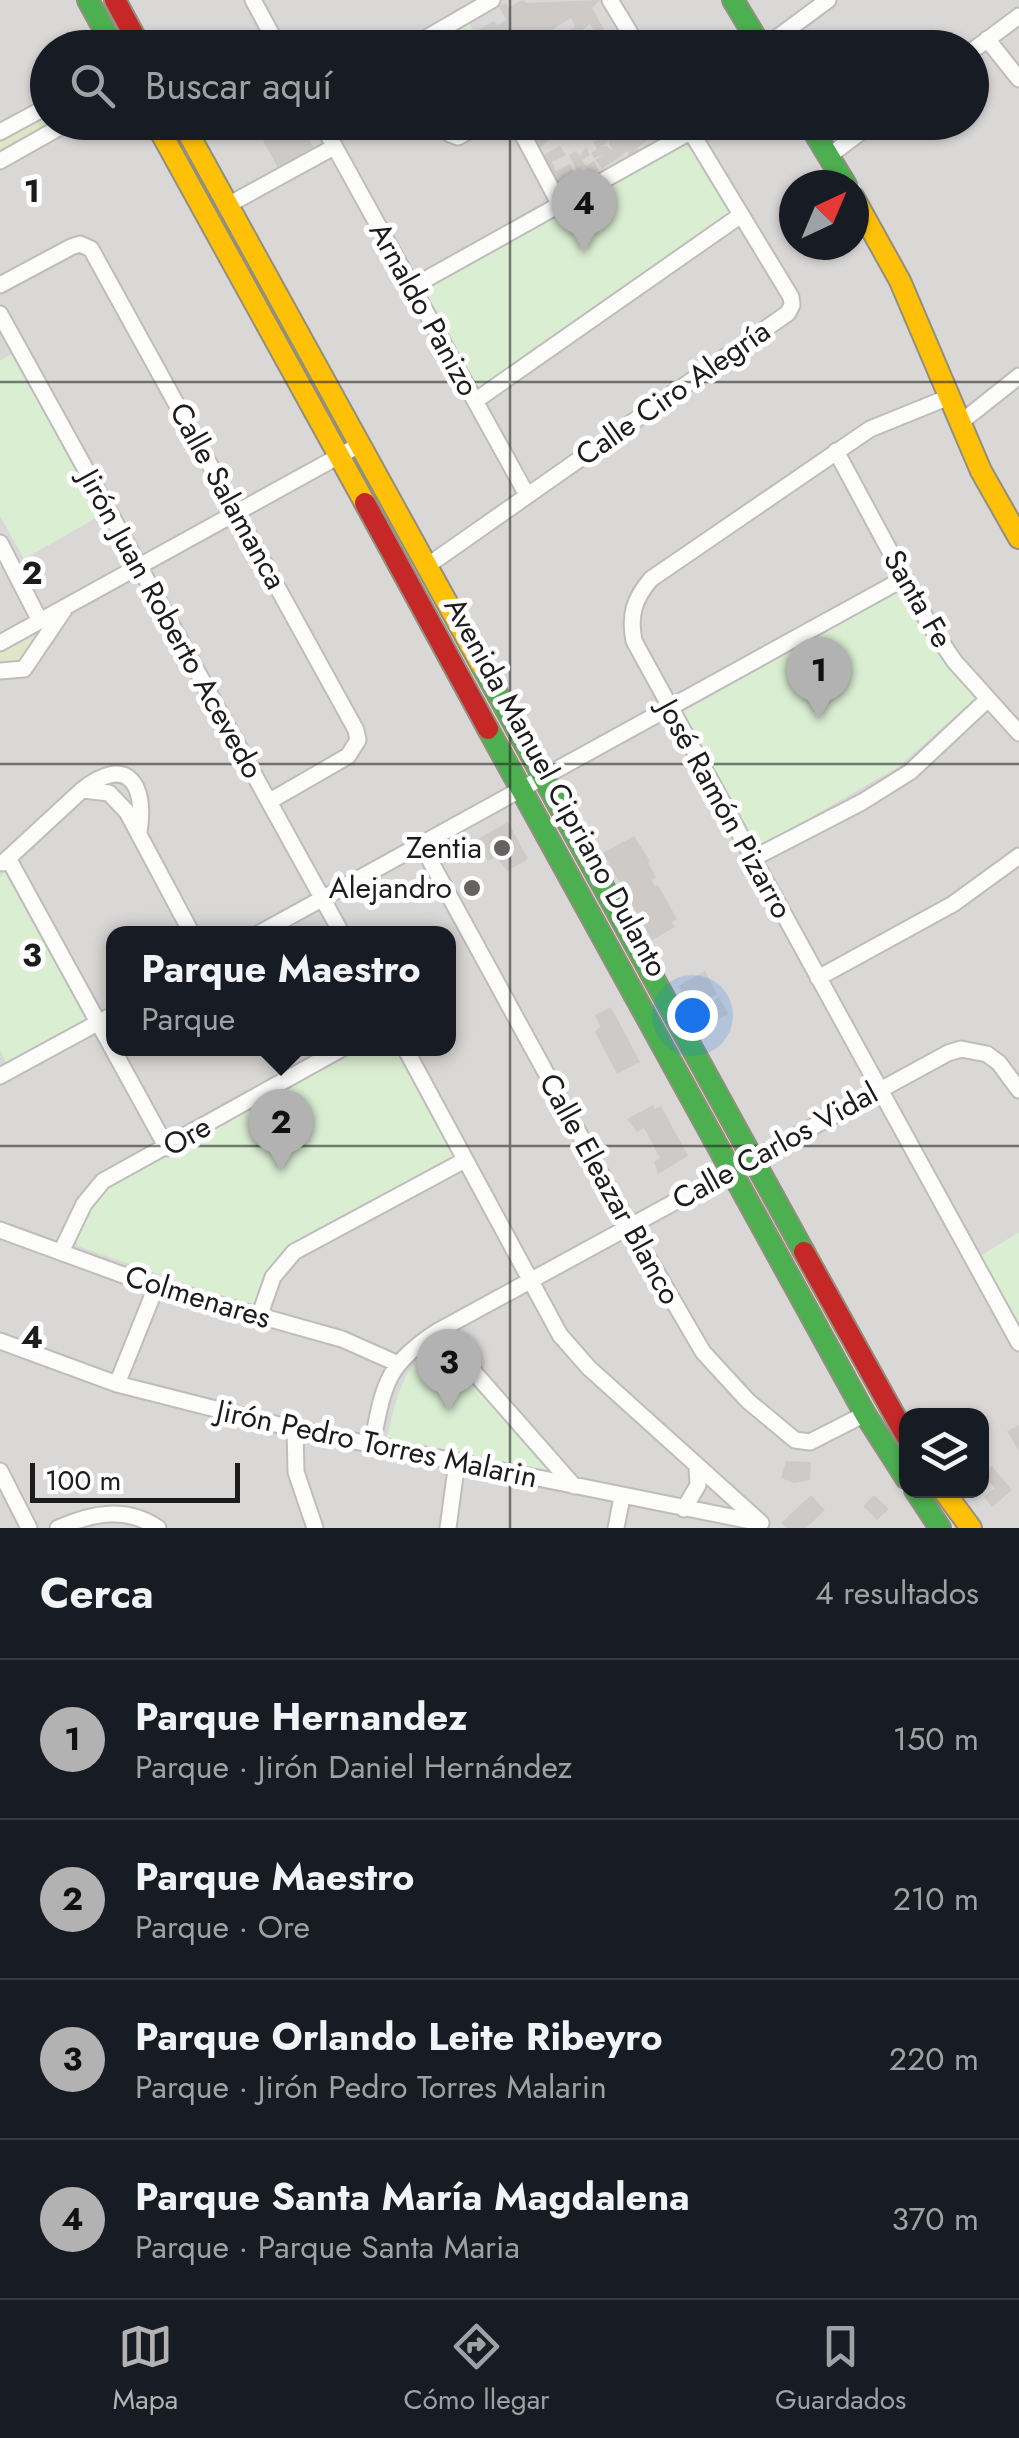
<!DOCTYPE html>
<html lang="es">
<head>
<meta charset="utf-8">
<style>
  :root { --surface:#171b24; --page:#242831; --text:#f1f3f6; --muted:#9ea1a6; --line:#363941; --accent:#b2b2b3 }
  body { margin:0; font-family:Jost,sans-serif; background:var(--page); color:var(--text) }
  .controls { position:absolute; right:30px; bottom:30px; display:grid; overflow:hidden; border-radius:20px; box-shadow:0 2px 8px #0004 }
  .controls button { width:90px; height:90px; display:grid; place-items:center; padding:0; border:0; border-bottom:2px solid var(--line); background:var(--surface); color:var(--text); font:50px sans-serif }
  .compass { position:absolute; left:779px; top:170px; width:90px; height:90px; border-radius:50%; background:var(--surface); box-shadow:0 2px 8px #0004; rotate:44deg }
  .scale { position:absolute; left:30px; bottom:25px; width:210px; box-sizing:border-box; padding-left:10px; border:5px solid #1c1c1c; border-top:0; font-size:28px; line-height:35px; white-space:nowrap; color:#1c1c1c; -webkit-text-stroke:8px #fff; paint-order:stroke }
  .you { position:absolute; left:692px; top:1015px; width:35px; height:35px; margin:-25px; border:8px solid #fff; border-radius:50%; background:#1a73e8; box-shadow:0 0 0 15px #1a73e833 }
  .badge { display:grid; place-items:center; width:65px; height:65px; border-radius:50%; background:var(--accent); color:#111; font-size:32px; font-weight:700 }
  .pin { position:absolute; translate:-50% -82px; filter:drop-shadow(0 2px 5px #0008) }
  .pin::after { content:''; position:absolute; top:52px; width:35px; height:30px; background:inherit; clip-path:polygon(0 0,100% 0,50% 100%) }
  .popup { position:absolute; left:106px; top:926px; width:350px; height:130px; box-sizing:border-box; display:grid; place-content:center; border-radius:20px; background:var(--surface); filter:drop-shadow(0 2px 8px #0005); font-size:32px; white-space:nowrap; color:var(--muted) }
  .popup b { font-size:38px; color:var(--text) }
  .popup::after { content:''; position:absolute; left:50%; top:100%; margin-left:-20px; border:20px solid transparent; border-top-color:var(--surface) }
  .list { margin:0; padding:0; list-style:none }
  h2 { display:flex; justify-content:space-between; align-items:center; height:130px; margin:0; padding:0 40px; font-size:42px }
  h2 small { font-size:32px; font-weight:400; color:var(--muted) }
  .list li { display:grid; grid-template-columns:65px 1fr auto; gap:30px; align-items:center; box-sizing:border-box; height:160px; padding:0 40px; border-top:2px solid var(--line) }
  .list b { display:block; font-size:38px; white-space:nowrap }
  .list p { margin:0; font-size:32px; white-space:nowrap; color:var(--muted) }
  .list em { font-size:32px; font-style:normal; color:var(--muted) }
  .icon { flex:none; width:55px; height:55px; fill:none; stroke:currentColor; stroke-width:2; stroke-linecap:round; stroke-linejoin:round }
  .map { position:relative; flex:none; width:1019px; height:1528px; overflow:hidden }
  .search { position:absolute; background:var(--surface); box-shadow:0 2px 8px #0004; left:30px; right:30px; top:30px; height:110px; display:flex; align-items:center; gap:25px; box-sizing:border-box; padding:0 35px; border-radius:55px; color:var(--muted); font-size:38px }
  .sheet { height:770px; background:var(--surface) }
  nav { display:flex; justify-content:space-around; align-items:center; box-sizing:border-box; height:140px; border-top:2px solid var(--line); background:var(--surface); font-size:28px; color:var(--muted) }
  nav a { display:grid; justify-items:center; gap:5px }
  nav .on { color:var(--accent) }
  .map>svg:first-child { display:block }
  .residential { fill:#dad8d7; fill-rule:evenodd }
  .grass { fill:#dfe5c6 }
  .park { fill:#daeed2 }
  .building { fill:#cdcac8; fill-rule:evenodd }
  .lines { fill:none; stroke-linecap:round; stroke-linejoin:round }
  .street-casing { stroke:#bebdbb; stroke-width:19 }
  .fast-casing { stroke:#928f7f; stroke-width:24 }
  .slow-casing { stroke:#928f7f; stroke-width:24 }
  .jam-casing { stroke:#928f7f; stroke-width:24 }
  .street { stroke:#fcfcfb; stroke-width:15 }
  .fast { stroke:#4caf50; stroke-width:20 }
  .slow { stroke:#ffc107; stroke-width:20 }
  .jam { stroke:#c62828; stroke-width:20 }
  .grid { fill:none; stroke:#1c1c1c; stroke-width:2.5; stroke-opacity:0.55 }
  .poi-dot { fill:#646362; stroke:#fff; stroke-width:4 }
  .labels { text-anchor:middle; stroke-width:10; stroke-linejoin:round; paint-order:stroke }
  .street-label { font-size:30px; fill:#1c1c1c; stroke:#fff }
  .poi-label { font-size:30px; fill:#1c1c1c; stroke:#fff; text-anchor:end }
  .grid-label { font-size:32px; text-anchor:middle; font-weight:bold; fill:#1c1c1c; stroke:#fff; stroke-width:10; stroke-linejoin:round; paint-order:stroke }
</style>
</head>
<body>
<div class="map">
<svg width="1019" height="1528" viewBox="0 0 1019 1528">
  <rect width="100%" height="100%" fill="#ebe8e5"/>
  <path class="residential" d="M0 0H1019V1528H0ZM48 48H972V122H48ZM794 185H854V245H794ZM114 934H448V1048H114ZM906 1416H982V1490H906Z"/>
  <path class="grass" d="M47 112 48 122 60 123 0 155V138Z
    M162 123H175L350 440 348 444 342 446Z
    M355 457 359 458 533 776 526 779 349 461Z
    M49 620 26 660 12 666 0 661V646Z
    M538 787 741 1156 735 1160 533 791Z
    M747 1169 876 1400 906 1447V1468L883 1433 742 1172Z"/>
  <path class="park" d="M469 23 482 47 424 48Z
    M688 143 732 215 477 389 425 290Z
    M13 353 103 514 24 559 0 516V361Z
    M901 589 923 627 975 699 898 767 756 849 681 713Z
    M6 870 89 1019 7 1064 0 1050V877Z
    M361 1049H395L454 1158 299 1242 257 1302 250 1306 78 1246 75 1239 88 1208 108 1185Z
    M1019 1232V1332L979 1257Z
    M440 1341 560 1474 387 1437C398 1394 401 1367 440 1341Z"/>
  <path class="building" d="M522 0 527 3 600 0 592 8 606 33 614 29 619 40 607 48H591L589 43 598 38 590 24 581 31 584 35 590 31 594 37 588 41 584 36 581 38 587 48H525L520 40 518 42 521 48H486L477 31 494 21 497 25 506 20 499 6 506 3 508 8ZM571 18 575 27 538 45 536 40ZM577 31 573 35 579 44 577 45 572 38 566 46 562 39Z
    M67 38 74 48H54Z
    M253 122H299L314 148 278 168Z
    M531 122H567L560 126 565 136 559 139 553 134 552 124 542 129 540 125 534 129 537 135 545 131 551 138 535 153 525 126Z
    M568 122 585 124 604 122 588 130 586 125 579 131 577 128 572 130Z
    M620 122H662L665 127 637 148 641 153 629 160 628 151 602 169 595 160 605 154 594 158 591 153 597 149 593 142 605 137 608 142 600 147 606 146 613 151 608 141 614 138 608 130 615 135 619 132 623 139 626 137 618 127Z
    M601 126 606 134 589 138 587 133Z
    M560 146 566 155 552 162 556 171 570 164 576 176 579 174 584 182 567 191 564 187 555 192 537 159Z
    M586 147 590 155 582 160 586 166 594 161 599 170 590 176 584 167 577 171 569 155 576 151 580 156Z
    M508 822 528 859 507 871 496 857 488 861 476 840Z
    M634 836 650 861 648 862 656 877 652 880 655 887 658 885 677 919 672 922 675 927 652 940 603 853Z
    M705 971 717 994 707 1000 709 1003 719 997 728 1014 702 1029 678 986Z
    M611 1007 640 1062 617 1074 595 1032 600 1026 595 1015Z
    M653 1105 655 1109 661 1106 688 1156 658 1174 654 1162 660 1158 644 1128 637 1132 627 1119Z
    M1019 1425V1451L1007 1431Z
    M786 1461 811 1462 810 1480 794 1483 781 1478Z
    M992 1466 1012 1490 992 1507 984 1497 995 1488 982 1474Z
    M811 1495 825 1510 806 1528H786L781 1523Z
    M874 1495 889 1509 877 1520 863 1506Z"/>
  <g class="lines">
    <g class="street-casing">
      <path id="street" d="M253 0 279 48
        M610 0 639 48
        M987 39 1019 79
        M409 48 492 0
        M763 48 828 0
        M972 51 1019 16
        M321 122 527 495
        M443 122 450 134 458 137 485 122
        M516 122 560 205
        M0 132 48 106
        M829 156 874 122
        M0 161 69 122
        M228 205 334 147
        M0 285 71 247 80 244 91 249 356 730 358 740 348 756 270 801
        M412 287 690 132
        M0 314 342 934
        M949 397 870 429 651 579C634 599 629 615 634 641L1019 1343
        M475 401 741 215
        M960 423 1019 376
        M836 451 929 624 955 662 1019 733
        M0 543 40 621
        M427 566 788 313 792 305 791 297 685 122
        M0 643 359 445
        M0 671 24 669 64 610
        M82 790C127 754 147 784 139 832
        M421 844 629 1225 703 1352 748 1401 795 1440 810 1442 865 1414
        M8 858 167 1148
        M752 859 862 802 910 772 988 699
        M3 863 82 790 109 793 127 812 192 934
        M258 934 905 578
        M818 978 953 904 1019 856
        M405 1048 560 1335 589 1368 760 1522
        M0 1076 114 1014
        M0 1230 156 1287 342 1339 396 1363
        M61 1252 84 1204 103 1181 343 1048
        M259 1317 273 1277 294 1252 465 1160
        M438 1331 574 1486
        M0 1341 117 1384 295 1429 761 1523
        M117 1384 156 1287
        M295 1429 296 1472 315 1528
        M372 1444C384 1385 385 1365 438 1331L948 1053 961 1049 987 1054 999 1063 1019 1090
        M0 1471 29 1528
        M684 1509 698 1485 697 1467
        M58 1528C92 1513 126 1506 158 1528
        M448 1528 457 1461
        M616 1528 622 1497"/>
    </g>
    <g class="fast-casing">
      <path id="fast" d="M88 0 114 48
        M733 0 762 48
        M808 122 846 185
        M482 666 804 1252
        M488 729 865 1414 906 1478
        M915 1490 940 1528"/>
    </g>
    <g class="slow-casing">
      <path id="slow" d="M155 122 365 503
        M182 122 482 666
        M854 198 900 281 981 471 1019 538
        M943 1490 971 1528"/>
    </g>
    <g class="jam-casing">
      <path id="jam" d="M115 0 141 48
        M365 503 488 729
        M804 1252 906 1436"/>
    </g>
    <use href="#street" class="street"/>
    <use href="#fast" class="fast"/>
    <use href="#slow" class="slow"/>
    <use href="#jam" class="jam"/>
  </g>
  <path class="grid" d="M510 0V48M510 122V1528M0 382H1019M0 764H1019M0 1146H1019"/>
  <g class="poi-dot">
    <circle cx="502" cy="848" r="10"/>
    <circle cx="472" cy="888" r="10"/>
  </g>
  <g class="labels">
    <g class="street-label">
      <text transform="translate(424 309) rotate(61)" y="10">Arnaldo Panizo</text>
      <text transform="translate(673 393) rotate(-35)" y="10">Calle Ciro Alegría</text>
      <text transform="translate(228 496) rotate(61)" y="10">Calle Salamanca</text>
      <text transform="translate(918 599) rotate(60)" y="10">Santa Fe</text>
      <text transform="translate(171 624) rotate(61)" y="10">Jirón Juan Roberto Acevedo</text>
      <text transform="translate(556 787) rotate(61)" y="10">Avenida Manuel Cipriano Dulanto</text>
      <text transform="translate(725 809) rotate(61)" y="10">José Ramón Pizarro</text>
      <text transform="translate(187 1136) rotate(-30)" y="10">Ore</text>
      <text transform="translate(775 1146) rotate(-29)" y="10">Calle Carlos Vidal</text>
      <text transform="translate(610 1189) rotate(61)" y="10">Calle Eleazar Blanco</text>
      <text transform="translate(198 1297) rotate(17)" y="10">Colmenares</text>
      <text transform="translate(377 1444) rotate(12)" y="10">Jirón Pedro Torres Malarin</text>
    </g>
    <g class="poi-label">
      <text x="482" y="858">Zentia</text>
      <text x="452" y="898">Alejandro</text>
    </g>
  </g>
  <g class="grid-label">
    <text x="32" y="202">1</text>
    <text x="32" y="584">2</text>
    <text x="32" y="966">3</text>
    <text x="32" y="1348">4</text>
  </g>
</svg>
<div class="controls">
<button><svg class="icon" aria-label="layers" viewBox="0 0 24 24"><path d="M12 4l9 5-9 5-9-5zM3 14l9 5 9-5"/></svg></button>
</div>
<svg class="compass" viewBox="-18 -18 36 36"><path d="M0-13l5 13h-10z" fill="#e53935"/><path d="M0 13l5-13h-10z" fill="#9ea1a6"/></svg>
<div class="scale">100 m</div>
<div class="you"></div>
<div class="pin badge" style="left:819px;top:719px">1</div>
<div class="pin badge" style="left:281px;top:1171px">2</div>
<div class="popup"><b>Parque Maestro</b>Parque</div>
<div class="pin badge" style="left:449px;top:1411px">3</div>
<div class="pin badge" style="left:584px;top:252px">4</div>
<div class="search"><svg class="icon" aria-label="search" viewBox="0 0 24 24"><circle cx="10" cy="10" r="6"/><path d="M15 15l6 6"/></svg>Buscar aquí</div>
</div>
<section class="sheet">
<h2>Cerca<small>4 resultados</small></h2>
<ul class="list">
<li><span class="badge">1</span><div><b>Parque Hernandez</b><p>Parque · Jirón Daniel Hernández</p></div><em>150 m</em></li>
<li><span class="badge">2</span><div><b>Parque Maestro</b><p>Parque · Ore</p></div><em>210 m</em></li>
<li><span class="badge">3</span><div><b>Parque Orlando Leite Ribeyro</b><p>Parque · Jirón Pedro Torres Malarin</p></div><em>220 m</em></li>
<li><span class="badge">4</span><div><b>Parque Santa María Magdalena</b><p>Parque · Parque Santa Maria</p></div><em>370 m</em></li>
</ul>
</section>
<nav>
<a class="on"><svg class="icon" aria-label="map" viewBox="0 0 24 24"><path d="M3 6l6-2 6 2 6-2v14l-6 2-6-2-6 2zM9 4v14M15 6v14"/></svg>Mapa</a>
<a><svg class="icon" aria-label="directions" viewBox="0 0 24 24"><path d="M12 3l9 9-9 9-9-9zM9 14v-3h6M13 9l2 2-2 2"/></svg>Cómo llegar</a>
<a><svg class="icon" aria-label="saved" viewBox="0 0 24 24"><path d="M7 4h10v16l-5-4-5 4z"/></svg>Guardados</a>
</nav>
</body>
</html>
